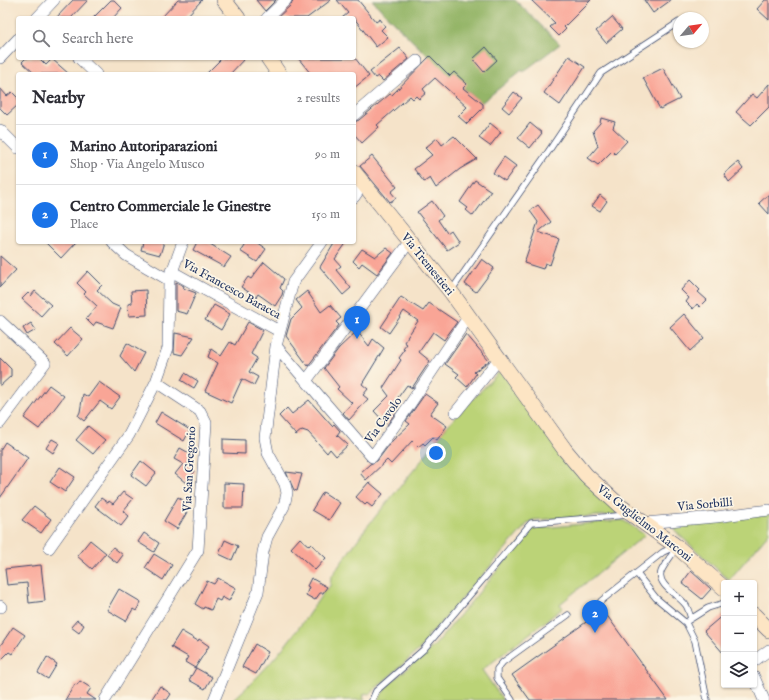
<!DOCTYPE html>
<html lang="en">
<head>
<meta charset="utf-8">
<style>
  :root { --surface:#fff; --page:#f2f2f3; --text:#2b2b33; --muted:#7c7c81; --line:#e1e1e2; --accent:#1a73e8 }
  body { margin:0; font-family:"IM FELL English",serif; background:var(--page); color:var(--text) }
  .controls { position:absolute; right:12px; bottom:12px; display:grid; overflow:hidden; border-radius:4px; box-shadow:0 1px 3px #0004 }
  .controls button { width:36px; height:36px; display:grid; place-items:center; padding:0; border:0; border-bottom:1px solid var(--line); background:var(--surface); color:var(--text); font:20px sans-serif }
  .compass { position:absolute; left:673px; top:12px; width:36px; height:36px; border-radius:50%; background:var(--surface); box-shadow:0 1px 3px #0004; rotate:61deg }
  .you { position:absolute; left:436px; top:453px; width:14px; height:14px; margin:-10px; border:3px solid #fff; border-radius:50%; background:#1a73e8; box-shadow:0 0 0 6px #1a73e833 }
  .badge { display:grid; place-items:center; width:26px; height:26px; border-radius:50%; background:var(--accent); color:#fff; font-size:13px; font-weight:700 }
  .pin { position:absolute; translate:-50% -33px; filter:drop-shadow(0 1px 2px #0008) }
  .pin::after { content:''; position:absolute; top:21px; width:14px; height:12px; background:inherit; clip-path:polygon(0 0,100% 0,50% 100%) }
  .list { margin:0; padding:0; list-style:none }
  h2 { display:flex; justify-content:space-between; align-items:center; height:52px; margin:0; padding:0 16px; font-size:17px }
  h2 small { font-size:13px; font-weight:400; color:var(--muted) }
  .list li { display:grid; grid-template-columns:26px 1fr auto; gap:12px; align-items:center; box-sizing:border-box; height:60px; padding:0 16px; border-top:1px solid var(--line) }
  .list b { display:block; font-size:15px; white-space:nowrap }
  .list p { margin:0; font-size:13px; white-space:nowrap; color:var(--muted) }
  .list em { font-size:13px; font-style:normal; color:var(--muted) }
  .icon { flex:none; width:22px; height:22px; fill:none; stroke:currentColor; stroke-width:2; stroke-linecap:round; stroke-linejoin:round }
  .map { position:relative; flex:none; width:769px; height:700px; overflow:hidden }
  .search { position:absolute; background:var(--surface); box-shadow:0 1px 3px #0004; left:16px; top:16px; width:340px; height:44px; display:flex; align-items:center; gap:10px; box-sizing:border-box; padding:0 14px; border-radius:4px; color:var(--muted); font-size:15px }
  .panel { position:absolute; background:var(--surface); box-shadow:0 1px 3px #0004; left:16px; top:72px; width:340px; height:172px; border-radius:4px }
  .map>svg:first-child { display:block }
  .green { fill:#bbd377; stroke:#6b816a }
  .forest { fill:#94b568; stroke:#587263 }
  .building { fill:#f9a596 }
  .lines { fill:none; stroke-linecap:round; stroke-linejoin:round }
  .lane-casing { stroke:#3c4a6e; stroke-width:7 }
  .street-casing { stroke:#3c4a6e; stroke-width:12 }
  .secondary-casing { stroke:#3c4a6e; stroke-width:16 }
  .lane { stroke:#fff; stroke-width:5.5 }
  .street { stroke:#fff; stroke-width:11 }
  .secondary { stroke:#fde5c4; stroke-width:15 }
  .labels { text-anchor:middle; stroke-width:3.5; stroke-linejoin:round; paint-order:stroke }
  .street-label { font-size:12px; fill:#1b2f5e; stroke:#fcf5e5 }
</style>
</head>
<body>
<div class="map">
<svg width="769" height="700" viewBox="0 0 769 700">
  <rect width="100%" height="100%" fill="#fcf5e5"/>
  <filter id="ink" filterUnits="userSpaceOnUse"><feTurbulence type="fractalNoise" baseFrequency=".025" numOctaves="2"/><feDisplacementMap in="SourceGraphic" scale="8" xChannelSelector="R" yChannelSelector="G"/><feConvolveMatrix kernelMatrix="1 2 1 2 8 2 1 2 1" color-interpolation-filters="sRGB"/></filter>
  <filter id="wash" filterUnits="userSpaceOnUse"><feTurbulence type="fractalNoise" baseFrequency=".012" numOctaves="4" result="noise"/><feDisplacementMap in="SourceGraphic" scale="16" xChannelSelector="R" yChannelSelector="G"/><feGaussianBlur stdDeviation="0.9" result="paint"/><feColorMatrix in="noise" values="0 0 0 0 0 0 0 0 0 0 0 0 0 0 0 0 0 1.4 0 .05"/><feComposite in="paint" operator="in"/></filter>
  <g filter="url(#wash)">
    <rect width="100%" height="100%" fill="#f5e3c9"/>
    <path class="green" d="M500 371 618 512 614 515 533 520 528 523 432 633 426 635 428 638 420 649 375 689 369 694 365 693 363 697 365 700H233C271 666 295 635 323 593L330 586 331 577 366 528 422 460 447 426Z
      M769 513V533L729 580 676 532 675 529 685 524Z
      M623 520 645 535 560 604 563 608 482 670 503 700H378L388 685 435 645 532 529Z"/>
    <path class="forest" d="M372 0H515L560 44 523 72 522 70 481 103C443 71 406 36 372 0Z"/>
    <g id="blocks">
      <path class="building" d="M73 0H88L71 18H56Z
        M111 0H114L122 8 113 18H93Z
        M178 0H202L185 18H161Z
        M256 0H276L265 11Z
        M293 0H331L307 18H277L291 5Z
        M337 0H358L376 22 380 19 385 26 381 30 388 37 376 47 354 18H342L348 13Z
        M531 0H591L564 27 566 29 559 36 550 27 555 23Z
        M644 0H671L653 13Z
        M765 0H769V20L757 9Z
        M612 17 622 29 606 43 596 31Z
        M486 47 497 60 484 72 473 59Z
        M400 48 409 59 383 81 378 76 375 78 370 72Z
        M430 56 450 76 454 72 467 84 463 88 483 104V108L467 124 458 116 467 107 435 78 423 89 426 93 419 99 416 96 413 99 410 96 377 125 379 127 362 143 354 134V122L359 120 390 94 392 95Z
        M569 56 585 67 560 105 544 93Z
        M26 58H39L46 65 52 59 69 74H35L22 62Z
        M222 58H245L230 74H206Z
        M298 58H355L369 76 354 88V74H311Z
        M663 68 680 99 660 109 643 78Z
        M769 84V107L751 125 736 112 752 94 757 98Z
        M0 88 7 96 12 92 18 98V105L7 115 0 108Z
        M514 92 522 98 509 113 502 107Z
        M601 118 615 122 613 128 627 141 615 154 612 151 598 165 588 158 598 146 593 131 600 123Z
        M490 123 501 132 490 146 479 138Z
        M530 123 542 133 530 148 518 138Z
        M454 136 477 159 460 169 436 188 430 178 424 182 414 169 432 155 425 148 437 138 442 145Z
        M372 156 397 187 391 192 396 198 390 202 360 166Z
        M504 157 516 166 505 181 493 173Z
        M738 162 743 169 729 182 724 174Z
        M475 180 491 191 473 216 466 210 468 208 460 202Z
        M769 194V214L759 203Z
        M600 195 607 201 600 211 592 206Z
        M432 201 443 216 438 220 447 233 451 230 459 242 447 250 417 212Z
        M538 205 551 222 538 232 559 239 550 265 545 263 543 269 524 263 538 222 530 211Z
        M45 242H76L61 258Z
        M143 242H164L160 255 141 250Z
        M197 242H207L231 257 224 267 193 250Z
        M246 242H256L266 249 257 262 240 251Z
        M335 242H347L335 259 341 266 336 270 351 288 343 295 320 267Z
        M386 248 393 253 377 274 362 263 359 267 353 261 362 249 375 257Z
        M0 256 16 270 0 287Z
        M482 259 494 268 476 292 465 284Z
        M264 262 284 279 280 288 283 291 282 295 275 306 258 294 256 297 241 287 248 277 251 279Z
        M88 271 102 285 97 290 112 304 121 308 113 328 96 322 93 326 86 319 97 306 84 294 86 292 77 283Z
        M690 280 700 290 698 292 707 300 700 307 697 304 693 309 686 302 689 298 681 290Z
        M176 282 184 286 183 288 196 293 187 314 176 311Z
        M146 290 147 315 129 316 128 304 132 303 131 291Z
        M35 291 51 305 41 316 22 299 28 293 31 296Z
        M307 291 321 312 330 305 341 318 336 322 339 325 308 366 286 336 291 319 302 308 296 300Z
        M401 297 423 311 429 303 457 322 444 340 433 332 419 352 430 361 412 388 407 385 394 403 399 408 387 425 374 411 389 396 383 388 401 360 399 358 405 350 403 349 407 344 404 342 418 321 404 311 389 333 381 327Z
        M214 305 230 314 221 330 205 320Z
        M684 314 704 338 690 351 670 327Z
        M248 322 263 330 251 354 257 358 249 372 258 377 254 385 242 379 231 403 205 391 218 363 208 357 211 349 221 356 230 342 235 345Z
        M31 323 36 330 27 335 23 328Z
        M70 328 83 339 68 356 55 344Z
        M357 331 369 346 373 339 384 348 362 384 368 389 363 395 368 399 349 420 343 413 352 403 337 389 339 387 324 368 339 348Z
        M175 333 194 337 182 355 174 353Z
        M466 334 489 361 474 372 476 374 467 387 456 377 459 374 445 364Z
        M127 343 144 353 134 372 120 356Z
        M0 358 11 369V376L0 386Z
        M185 373 198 381 194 388 181 380Z
        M99 382 120 397 111 409 100 401 84 421 78 416 80 412 83 394 88 397Z
        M49 385 64 396 39 429 24 418Z
        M425 394 438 403 430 414 447 426 437 440 433 437 425 445 423 443 418 447 412 441 391 464 387 460 366 480 360 473 370 464 377 461 392 441 410 424 406 421Z
        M309 400 332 426 334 424 340 431 337 435 348 445 336 456 330 449 327 453 308 432 302 430 296 435 279 416 287 408 292 414Z
        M161 412 190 430 184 441 155 423Z
        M88 426 105 440 93 454 76 440Z
        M52 439 59 443 53 453 46 448Z
        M223 439 245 440V454L223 453Z
        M5 442 28 458 0 498V450Z
        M180 448 191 454 189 456 191 457 187 465 195 471 186 483 175 474 183 464 174 459Z
        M141 461 156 473 146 486 131 475Z
        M60 467 75 477 65 492 50 482Z
        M286 472 302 474 297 491 294 490Z
        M369 482 383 494 372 507 367 503 365 505 356 497Z
        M224 483 244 484 243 508H224Z
        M123 492 133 499 123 511 129 516 121 526 95 506 101 498 108 503 109 501 113 504Z
        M323 492 340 503 329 520 312 510Z
        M178 497 186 502 182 509 187 512 177 529 164 521Z
        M34 506 51 519 41 533 22 520Z
        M144 533 159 543 154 552 138 542Z
        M300 538 309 546 311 544 326 558 315 570 291 548Z
        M90 540 106 553 92 569 77 556Z
        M225 540 238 546 232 560 219 554Z
        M113 547 123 555 117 563 107 555Z
        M154 554 172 565 163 580 145 568Z
        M41 565 45 601 29 603 27 583 7 585 5 569Z
        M691 571 711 589 702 599 682 583Z
        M218 578 236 588 229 601 222 597 220 601 216 599 211 610 204 607 203 609 195 604 207 581 214 584Z
        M311 578 327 587 323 593H320L315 600 306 595 309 587 307 586Z
        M119 589 141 602 136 611 133 609 126 621 107 610Z
        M603 610 668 700H530L512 675Z
        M724 614V654L704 631Z
        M77 620 84 625 79 633 71 627Z
        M13 627 25 635 12 654 9 652 0 661V646Z
        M181 631 198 641 199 639 209 646 195 668 185 662 188 657 171 647Z
        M255 644 268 652 256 674 242 667Z
        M47 657 57 664 48 679 38 673Z
        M196 668 212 677 205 689 189 680Z
        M80 681 91 688 87 694 96 700H65L75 684 77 685Z
        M160 686 171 694 167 700H151Z"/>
    </g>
  </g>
  <g filter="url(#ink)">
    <use href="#blocks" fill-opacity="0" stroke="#3c4a6e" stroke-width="1"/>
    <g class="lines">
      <g class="lane-casing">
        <path id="lane" d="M451 291 548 152 601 73 679 22
          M676 548C672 556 664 564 661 572 657 585 678 595 685 604 688 607 689 613 691 618
          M637 574 656 598 686 623 695 641 707 700
          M601 601 663 552 674 547
          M689 620 708 608 724 603
          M372 700 376 691 423 650 531 523 628 515
          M512 700 497 678V669L503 662 568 615"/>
      </g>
      <g class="street-casing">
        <path id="street" d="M37 18 54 0
          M267 18 286 0
          M0 58 18 39
          M79 58 96 74
          M354 115 417 61
          M0 130 18 148
          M354 197 363 184
          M112 242 126 255 169 280
          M171 271 279 331
          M0 321 45 363 0 423
          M276 346 372 457 408 407 469 316
          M306 381 410 241
          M456 412 499 359
          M644 523 716 517 769 510
          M49 548 129 435 156 382
          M0 606 1 607
          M754 661 769 650
          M754 677 764 700
          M105 700 198 550 206 423 200 411 156 382 168 348 169 280 183 242
          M214 700 258 592 263 552 267 537 284 506 287 493 285 484 268 453 265 438 276 346 293 282 322 242"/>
      </g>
      <g class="secondary-casing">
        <path id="secondary" d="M224 0 238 18
          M268 58 279 74
          M354 172 451 292 565 450 586 475 620 506 676 546 724 588
          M754 615 769 630"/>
      </g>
      <use href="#lane" class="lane"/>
      <use href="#street" class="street"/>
      <use href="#secondary" class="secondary"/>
    </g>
  </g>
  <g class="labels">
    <g class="street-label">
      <text transform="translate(428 264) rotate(51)" y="4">Via Tremestieri</text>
      <text transform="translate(232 289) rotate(29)" y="4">Via Francesco Baracca</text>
      <text transform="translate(383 420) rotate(-54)" y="4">Via Cavolo</text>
      <text transform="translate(189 469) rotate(-87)" y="4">Via San Gregorio</text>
      <text transform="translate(705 504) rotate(-5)" y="4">Via Sorbilli</text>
      <text transform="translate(645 523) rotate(38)" y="4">Via Guglielmo Marconi</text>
    </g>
  </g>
</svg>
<div class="controls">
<button>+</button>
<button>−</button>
<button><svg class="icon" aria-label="layers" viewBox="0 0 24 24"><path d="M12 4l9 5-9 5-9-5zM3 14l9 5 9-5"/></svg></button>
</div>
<svg class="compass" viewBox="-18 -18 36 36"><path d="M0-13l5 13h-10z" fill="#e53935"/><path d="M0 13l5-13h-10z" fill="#7c7c81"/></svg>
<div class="you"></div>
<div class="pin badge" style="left:357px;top:339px">1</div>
<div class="pin badge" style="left:595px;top:633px">2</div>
<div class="search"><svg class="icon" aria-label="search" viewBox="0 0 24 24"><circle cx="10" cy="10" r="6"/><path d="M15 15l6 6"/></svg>Search here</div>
<section class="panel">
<h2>Nearby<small>2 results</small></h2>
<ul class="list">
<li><span class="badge">1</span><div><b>Marino Autoriparazioni</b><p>Shop · Via Angelo Musco</p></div><em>90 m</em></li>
<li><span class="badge">2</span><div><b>Centro Commerciale le Ginestre</b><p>Place</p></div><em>150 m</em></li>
</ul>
</section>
</div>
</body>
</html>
